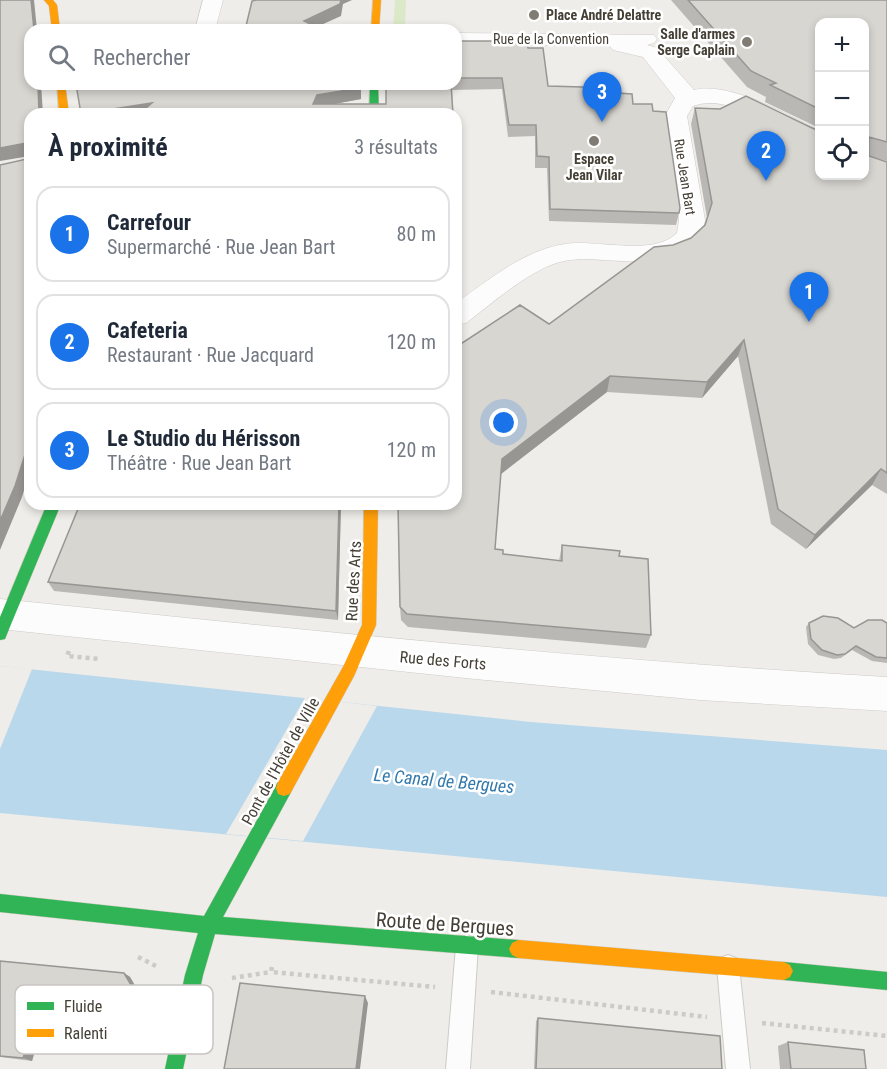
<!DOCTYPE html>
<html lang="fr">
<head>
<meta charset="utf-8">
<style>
  :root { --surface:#fff; --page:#f6f6f7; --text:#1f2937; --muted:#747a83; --line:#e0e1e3; --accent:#1a73e8 }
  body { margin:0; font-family:"Roboto Condensed",sans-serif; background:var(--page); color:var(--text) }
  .controls { position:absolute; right:18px; top:18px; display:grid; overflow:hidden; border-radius:12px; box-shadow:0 3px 9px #0003 }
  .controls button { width:54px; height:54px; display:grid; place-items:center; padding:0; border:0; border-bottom:2px solid var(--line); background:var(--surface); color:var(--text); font:30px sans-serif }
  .you { position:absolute; left:504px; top:423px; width:21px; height:21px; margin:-15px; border:4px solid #fff; border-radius:50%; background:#1a73e8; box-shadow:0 0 0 9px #1a73e833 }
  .badge { display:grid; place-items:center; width:39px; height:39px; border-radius:50%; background:var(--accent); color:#fff; font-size:20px; font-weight:700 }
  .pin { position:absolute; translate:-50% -50px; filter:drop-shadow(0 2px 3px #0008) }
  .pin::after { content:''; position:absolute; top:32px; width:21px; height:18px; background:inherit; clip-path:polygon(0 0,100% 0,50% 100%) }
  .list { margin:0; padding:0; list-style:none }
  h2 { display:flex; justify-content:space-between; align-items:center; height:78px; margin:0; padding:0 24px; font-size:26px }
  h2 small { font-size:20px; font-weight:400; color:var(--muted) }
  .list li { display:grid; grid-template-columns:39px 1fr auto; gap:18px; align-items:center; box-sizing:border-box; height:96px; margin:0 12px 12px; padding:0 12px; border:2px solid var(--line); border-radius:18px }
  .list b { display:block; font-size:22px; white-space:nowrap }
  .list p { margin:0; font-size:20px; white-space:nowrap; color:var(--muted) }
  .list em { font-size:20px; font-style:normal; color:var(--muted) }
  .icon { flex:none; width:33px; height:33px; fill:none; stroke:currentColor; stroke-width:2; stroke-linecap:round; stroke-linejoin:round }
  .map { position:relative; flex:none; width:887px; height:1069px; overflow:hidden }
  .search { position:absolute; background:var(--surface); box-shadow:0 3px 9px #0003; left:24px; top:24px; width:438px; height:66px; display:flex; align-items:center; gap:15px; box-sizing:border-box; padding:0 21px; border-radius:18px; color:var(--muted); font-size:22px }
  .panel { position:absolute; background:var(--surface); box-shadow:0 3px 9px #0003; left:24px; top:108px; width:438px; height:402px; border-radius:18px }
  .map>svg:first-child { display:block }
  .green { fill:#dce9c9 }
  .water { fill:#bad8ec }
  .pier { fill:#efede9 }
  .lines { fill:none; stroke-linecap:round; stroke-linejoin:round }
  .lane-casing { stroke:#cdcbc7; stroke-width:2 }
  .street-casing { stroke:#cdcbc7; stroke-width:1 }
  .fast-casing { stroke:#cecac0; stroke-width:1 }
  .slow-casing { stroke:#cecac0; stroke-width:1 }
  .path { stroke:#cdcbc7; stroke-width:4.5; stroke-dasharray:4 4; stroke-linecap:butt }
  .lane { fill:#fdfcfc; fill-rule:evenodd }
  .street { fill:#fdfcfc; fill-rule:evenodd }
  .fast { fill:#30b455; fill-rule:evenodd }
  .slow { fill:#ff9f0a; fill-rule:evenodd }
  .wall { fill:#bab8b4 }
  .shaded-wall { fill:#979692 }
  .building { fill:#d8d6d1; stroke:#979692; stroke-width:1.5 }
  .poi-dot { fill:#807c74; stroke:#fff; stroke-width:2 }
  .labels { text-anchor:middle; stroke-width:5; stroke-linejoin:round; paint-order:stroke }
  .far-poi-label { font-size:14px; font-weight:bold; fill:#453f35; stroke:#fff; text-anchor:start }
  .far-street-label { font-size:14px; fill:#453f35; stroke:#fff }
  .street-label { font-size:16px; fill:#453f35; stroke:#fff }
  .water-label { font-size:18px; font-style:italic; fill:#3279ad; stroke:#fff }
  .near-street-label { font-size:20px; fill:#453f35; stroke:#fff }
  .key { fill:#fff; stroke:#c7c5c2; stroke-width:1.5 }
  .key-label { font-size:16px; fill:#453f35 }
</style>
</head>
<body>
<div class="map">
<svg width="887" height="1069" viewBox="0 0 887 1069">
  <rect width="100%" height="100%" fill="#efede9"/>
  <path class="green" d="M395 0H406L405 30H393Z"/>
  <path class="water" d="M0 666 531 722 887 750V897L0 813Z"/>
  <path class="pier" d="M0 666 32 669 0 749Z
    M305 698 377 706 303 841 226 834Z"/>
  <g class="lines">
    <g class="lane-casing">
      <path id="lane" d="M467 935 475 938 478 946 470 1069H446L456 946 459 938Z
        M728 955 736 958 739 966 750 1069H726L717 966 720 958Z"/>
    </g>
    <g class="street-casing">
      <path id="street" d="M203 0H223L215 30H195Z
        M456 33 654 35 657 39 654 43 647 45 657 48 694 90C730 81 787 115 820 131V147C781 137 733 91 693 106L687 116 705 220C699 285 604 252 564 261 531 268 493 303 466 323L456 325V303C489 280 524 250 565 244 596 239 654 257 677 233L679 220 665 116 675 98 643 57 613 50 609 45H456Z
        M0 599C295 629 590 660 887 677V711L700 700 475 679 0 629Z"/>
    </g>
    <g class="fast-casing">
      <path id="fast" d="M370 84H378L379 114H369Z
        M47 504H61L7 634 5 639 0 640V617Z
        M284 780 290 782 292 788 290 794 223 917 518 940 524 943 527 949 524 955 518 958 215 934 203 975 183 1069H165L185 975 198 933 0 912V894L204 916 278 782Z
        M784 962 887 972V990L784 980 778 977 775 971 778 965Z"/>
    </g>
    <g class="slow-casing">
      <path id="slow" d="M44 0H53L57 5 60 30H52L49 6Z
        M373 0H381L379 30H371Z
        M57 84H65L69 114H59Z
        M364 504H378L376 625 354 676 290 794 284 796 278 794 276 788 278 782 343 667 362 625Z
        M518 940 784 962 790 965 793 971 790 977 784 980 518 958 512 955 509 949 512 943Z"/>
    </g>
    <path class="path" d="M69 651 67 656 100 659
      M138 957 158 967
      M272 967 271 972 435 987
      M232 978 271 972
      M491 992 707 1017
      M762 1023 887 1036"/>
    <use href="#lane" class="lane"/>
    <use href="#street" class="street"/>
    <use href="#fast" class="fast"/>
    <use href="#slow" class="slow"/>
  </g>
  <path class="wall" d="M671 0H887V161L869 156 887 162V494L872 485 806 549 771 524 738 356 702 398 607 392 501 474 495 549 503 554 559 561 562 545 619 556 651 635 646 648 408 627 401 620 400 607 456 504 549 324 673 245 691 238 705 225 707 218 691 124 695 108 864 176 819 22V128L765 102 766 97 747 87Z
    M456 41 528 48 548 86 618 93 633 104 653 111 679 213 676 225 549 221 547 168H535V136L508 137 502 89 452 90 453 114H81L361 84V99L333 104H386V84H456Z
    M80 504H341L338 620 54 591 48 582Z
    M809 623 854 628 887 623V663L872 661 852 650 841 658 834 659 818 655 808 644 806 627Z
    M0 961 124 973 130 977 140 994 125 1053 37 1044 32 1061 0 1057Z
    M538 1018 722 1069H534L536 1021Z
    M788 1042 866 1069H780L778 1046Z"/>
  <path class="shaded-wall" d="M31 0H34L37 30H34Z
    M341 0H352L343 4 341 16 310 30 304 21Z
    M38 84H41L43 114H39Z
    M361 84V99L319 107 313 104 317 95Z
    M152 103 156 114H83Z
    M27 143 30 156 0 161V148Z
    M744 340 738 356 702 398 707 382Z
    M610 376 607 392 501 474 502 459Z
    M30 439V470L22 497 0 550V521Z
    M881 469 872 485 806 549 815 535Z
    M339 504H341L338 620 336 611Z
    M124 973 130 977 140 994 125 1053 118 1051Z
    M365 996 368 1003 360 1069H356Z
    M29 1041 37 1044 32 1061 23 1058Z"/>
  <path class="building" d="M0 0H31L34 30H30V84H38L39 114H30V439L15 486 0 521V165L27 159V143L0 148Z
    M256 0H341L340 4 304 21 323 30H245L252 1Z
    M688 0H887V142L869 137V156L887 162V473L881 469 815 535 778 509 744 340 707 382 610 376 502 459 495 549 503 550V554L562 561V545L620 551 619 556 648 559 651 635 407 614 400 607 398 504H456V347L520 305 549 324 654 247 673 245 691 238 705 225 712 203 695 108 720 109 746 96 810 127 819 131V176H864V22H819V109L770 85 776 83 751 71Z
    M456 41H527L528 48H543L548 86 617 88 618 93 632 94 633 104H652L653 111 666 112 680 208 679 213 550 209 549 157 537 156 536 125H509L502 78H456Z
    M76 84H360V88L317 95 313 104H386V84H451L453 114H139L152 103 81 114Z
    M80 504H339L336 611 48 582Z
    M823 616 838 618 854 628 868 620H882L887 623V658L876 657 856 646 845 654 837 655 822 650 811 639 809 623Z
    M0 961 124 973 134 990 118 1051 29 1041 23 1058 0 1056Z
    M240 983 365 996 356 1069H224Z
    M538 1018 720 1036 722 1069H536Z
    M788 1042 864 1050 866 1069H791Z"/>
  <g class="poi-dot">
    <circle cx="534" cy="15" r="6"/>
    <circle cx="747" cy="42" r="6"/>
    <circle cx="594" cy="141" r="6"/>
  </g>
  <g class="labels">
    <g class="far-poi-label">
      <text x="546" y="20">Place André Delattre</text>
      <text x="735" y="39" text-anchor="end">Salle d'armes<tspan x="735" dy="16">Serge Caplain</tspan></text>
      <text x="594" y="164" text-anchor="middle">Espace<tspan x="594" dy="16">Jean Vilar</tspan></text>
    </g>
    <g class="far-street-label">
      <text x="551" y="44">Rue de la Convention</text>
      <text transform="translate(685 177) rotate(81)" y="5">Rue Jean Bart</text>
    </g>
    <g class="street-label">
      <text transform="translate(353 581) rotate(-87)" y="6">Rue des Arts</text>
      <text transform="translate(443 660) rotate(5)" y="6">Rue des Forts</text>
      <text transform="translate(280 761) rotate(-61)" y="6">Pont de l'Hôtel de Ville</text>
    </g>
    <g class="water-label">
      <text transform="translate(444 781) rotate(5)" y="6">Le Canal de Bergues</text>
    </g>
    <g class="near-street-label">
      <text transform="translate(445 924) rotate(4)" y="7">Route de Bergues</text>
    </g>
  </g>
  <rect x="15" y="985" width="198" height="69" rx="9" class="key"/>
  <rect x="27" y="1002" width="27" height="8" fill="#30b455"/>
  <rect x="27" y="1029" width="27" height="8" fill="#ff9f0a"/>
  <g class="key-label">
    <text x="64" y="1012">Fluide</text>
    <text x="64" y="1039">Ralenti</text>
  </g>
</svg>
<div class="controls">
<button>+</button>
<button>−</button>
<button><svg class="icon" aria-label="locate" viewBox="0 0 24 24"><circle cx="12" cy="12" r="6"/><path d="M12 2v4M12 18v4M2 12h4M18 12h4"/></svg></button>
</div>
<div class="you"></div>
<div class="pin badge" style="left:809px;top:322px">1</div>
<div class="pin badge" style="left:766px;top:181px">2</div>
<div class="pin badge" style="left:602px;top:122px">3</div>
<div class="search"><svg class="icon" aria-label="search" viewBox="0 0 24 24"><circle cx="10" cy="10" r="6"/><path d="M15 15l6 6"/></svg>Rechercher</div>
<section class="panel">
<h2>À proximité<small>3 résultats</small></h2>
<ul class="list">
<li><span class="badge">1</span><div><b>Carrefour</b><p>Supermarché · Rue Jean Bart</p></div><em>80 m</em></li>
<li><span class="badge">2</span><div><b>Cafeteria</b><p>Restaurant · Rue Jacquard</p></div><em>120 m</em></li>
<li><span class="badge">3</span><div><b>Le Studio du Hérisson</b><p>Théâtre · Rue Jean Bart</p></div><em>120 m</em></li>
</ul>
</section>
</div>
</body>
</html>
